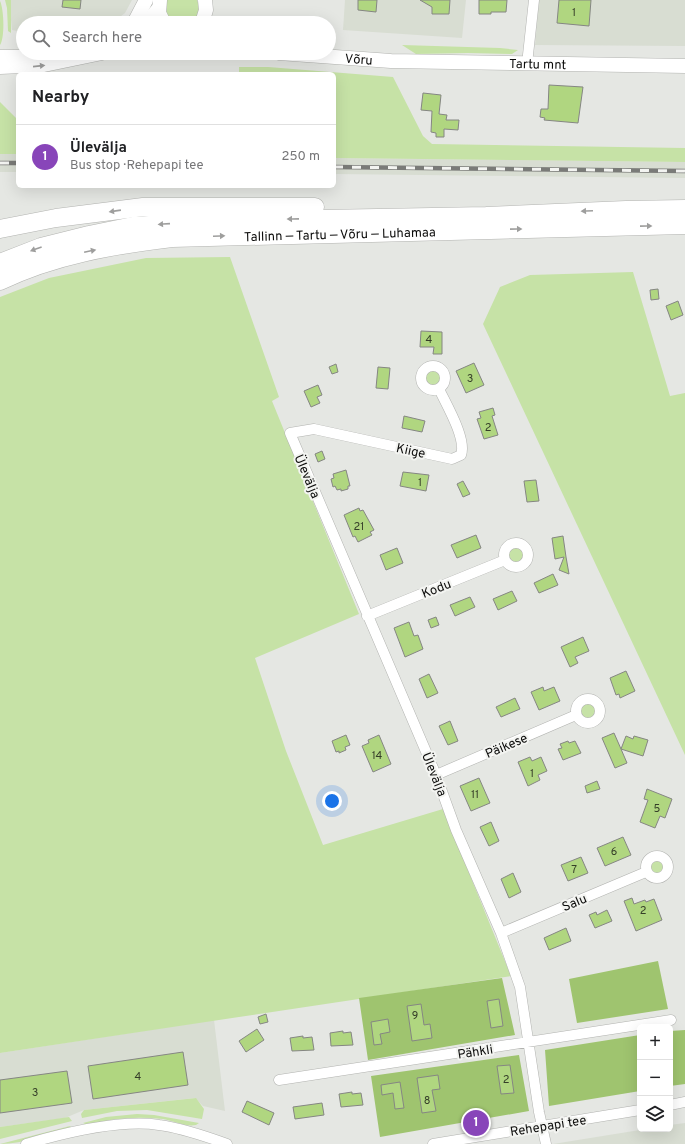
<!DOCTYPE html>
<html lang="en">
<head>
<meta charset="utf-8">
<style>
  :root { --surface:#fff; --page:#f6f6f6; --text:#202124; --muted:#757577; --line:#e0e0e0; --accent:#8845b9 }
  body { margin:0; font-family:Overpass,sans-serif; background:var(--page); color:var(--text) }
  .controls { position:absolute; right:12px; bottom:12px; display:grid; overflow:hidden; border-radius:6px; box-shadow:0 4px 16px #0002 }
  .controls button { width:36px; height:36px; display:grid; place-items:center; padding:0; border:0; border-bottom:1px solid var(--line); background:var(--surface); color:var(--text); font:20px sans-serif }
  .you { position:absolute; left:332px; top:801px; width:14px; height:14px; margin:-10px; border:3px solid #fff; border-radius:50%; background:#1a73e8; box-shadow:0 0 0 6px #1a73e833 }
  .badge { display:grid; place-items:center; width:26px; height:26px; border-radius:50%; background:var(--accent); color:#fff; font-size:13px; font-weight:700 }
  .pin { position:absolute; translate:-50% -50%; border:2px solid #fff; box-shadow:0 1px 4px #0006 }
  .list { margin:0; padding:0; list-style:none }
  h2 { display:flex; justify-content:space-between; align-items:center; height:52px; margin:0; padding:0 16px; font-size:17px }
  h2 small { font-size:13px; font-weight:400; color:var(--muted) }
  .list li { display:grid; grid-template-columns:26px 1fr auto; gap:12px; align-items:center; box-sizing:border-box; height:64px; padding:0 16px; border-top:1px solid var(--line) }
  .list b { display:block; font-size:15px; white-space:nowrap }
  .list p { margin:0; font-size:13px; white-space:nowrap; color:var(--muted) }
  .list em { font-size:13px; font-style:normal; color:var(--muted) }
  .icon { flex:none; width:22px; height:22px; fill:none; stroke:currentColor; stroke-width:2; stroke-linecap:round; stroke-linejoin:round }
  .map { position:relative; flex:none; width:685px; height:1144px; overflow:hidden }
  .search { position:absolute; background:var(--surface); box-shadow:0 4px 16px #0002; left:16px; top:16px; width:320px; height:44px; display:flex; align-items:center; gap:10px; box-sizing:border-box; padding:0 14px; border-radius:22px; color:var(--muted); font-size:15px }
  .panel { position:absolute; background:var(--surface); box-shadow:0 4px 16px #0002; left:16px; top:72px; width:320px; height:116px; border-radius:6px }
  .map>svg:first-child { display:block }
  .built { fill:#d8ddd2 }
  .green { fill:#c6e2a6 }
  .forest { fill:#9fc46f }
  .building { fill:#b0d680; stroke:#858683 }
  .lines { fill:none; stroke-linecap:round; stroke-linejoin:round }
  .street-casing { stroke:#b2b3b0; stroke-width:11 }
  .secondary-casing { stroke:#b2b3b0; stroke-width:15 }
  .highway-casing { stroke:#b2b3b0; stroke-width:19 }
  .street { stroke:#fff; stroke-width:10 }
  .secondary { stroke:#fff; stroke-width:14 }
  .highway { stroke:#fff; stroke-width:18 }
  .rail-casing { stroke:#7a7b78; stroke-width:4.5 }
  .rail { stroke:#f3f4f1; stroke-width:3; stroke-dasharray:9; stroke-linecap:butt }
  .oneway { fill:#9e9e9d }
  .labels { text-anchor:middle; stroke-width:4; stroke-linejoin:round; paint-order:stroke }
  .number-label { font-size:11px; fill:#353e28 }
  .street-label { font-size:13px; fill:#0c0c0b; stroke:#f3f4f1 }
</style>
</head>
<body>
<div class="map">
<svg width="685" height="1144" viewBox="0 0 685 1144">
  <rect width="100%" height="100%" fill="#e5e7e3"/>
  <path class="built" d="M9 0H132L125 13 112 23H23V32L12 30Z
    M345 0H466L462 38 343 30Z
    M539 0H685V46L535 45Z
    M0 154H18V172H0Z
    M334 158 685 162V178L334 174Z
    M214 1020 225 1111 203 1106 195 1098 84 1110 65 1118 0 1127V1053Z
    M685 1123V1144H553L646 1129H670V1125Z"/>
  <path class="green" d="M5 0H11V33L8 31 7 8Z
    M167 0H197C201 8 200 17 193 23L170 22C165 15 164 8 167 0Z
    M0 1C4 9 5 38 0 45Z
    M402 45 500 48 518 50 512 54 468 53 416 54Z
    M239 67H268L393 77 423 136 432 144 685 148V162L334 158V74H239Z
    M0 102 18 120V154H0Z
    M230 257 279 397 272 401 359 614 255 658 286 751 323 845 443 809 511 976 0 1053V297L49 278 146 258Z
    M633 272 670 396 685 393V755L483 324 500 287 530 275Z
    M425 378a8 8 0 1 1 16 0a8 8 0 1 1-16 0Z
    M509 555a8 8 0 1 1 16 0a8 8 0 1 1-16 0Z
    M580 711a8 8 0 1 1 16 0a8 8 0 1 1-16 0Z
    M649 867a8 8 0 1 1 16 0a8 8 0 1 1-16 0Z
    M196 1098 204 1109 202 1119 147 1110 117 1111 82 1118 81 1114 84 1110Z
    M137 1114 154 1115 199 1123 196 1125C185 1127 174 1121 163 1119 137 1116 112 1118 87 1125L83 1123 106 1117Z
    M69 1117 72 1121 0 1139V1127Z
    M70 1126 72 1128C49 1134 24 1144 0 1144Z"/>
  <path class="forest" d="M658 961 668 1009 577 1023 569 979Z
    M502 978 515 1035 368 1060 359 998Z
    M685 1030V1084L670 1086V1031Z
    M640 1035V1091L549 1106 545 1050Z
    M519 1055 529 1111 380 1137 371 1076Z"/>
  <path class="building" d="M63 0H81L80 9 62 7Z
    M358 0H377L376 12 358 10Z
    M420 0H450L449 14H432V7Z
    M479 0H507L506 12H491V14H479Z
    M559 0H591L589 26 557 23Z
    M549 85 583 87 578 123 544 120 545 118 540 117 541 109H548Z
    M423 93 441 95 439 114 447 115 446 120H459L458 130 444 129V137H436V133L431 132 432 111 421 110Z
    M658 289 659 299 651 300 650 290Z
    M678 301 683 315 671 320 666 306Z
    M421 331 442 332V354H433L434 347H420Z
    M474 363 484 385 466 393 456 371Z
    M336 364 338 372 332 374 329 367Z
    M378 367 390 368 388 389 376 388Z
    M318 385 322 395 317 397 320 403 311 407 304 391Z
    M493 408 495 415 492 416 498 435 484 439 477 419 481 418 479 412Z
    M404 416 425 421 422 432 402 428Z
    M322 451 325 459 318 462 315 454Z
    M346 470 350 486H348V489L341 491V489L337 490 335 486 333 487 331 479 334 478 333 474Z
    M403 472 429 475 426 491 400 486Z
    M536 480 539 501 527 502 524 481Z
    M463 481 470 494 463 497 457 484Z
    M359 508 360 511 363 510 374 530 370 532 372 535 358 542 355 536 353 537 344 515Z
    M476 535 481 548 457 558 451 545Z
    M563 536 566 557 569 574 559 570 564 557 555 559 552 538Z
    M397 548 403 563 386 570 380 555Z
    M553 574 558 585 539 593 534 583Z
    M512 591 517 601 498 610 493 599Z
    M470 597 475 607 455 616 450 605Z
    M436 617 439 625 431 628 428 620Z
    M409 622 414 636 418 635 423 649 405 657 394 628Z
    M583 637 589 651 575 657 578 663 570 667 561 647Z
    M626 671 635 691 620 698 619 694 616 695 610 678Z
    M429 674 438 693 427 698 419 679Z
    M543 687 544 691 554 687 560 701 539 710 531 692Z
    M515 698 520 709 501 717 496 707Z
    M450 721 458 741 448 745 439 726Z
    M614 733 621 749 626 736 633 739 634 736 648 740 643 756 621 749 627 763 615 768 602 738Z
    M346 735 350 745 345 747 346 750 339 753V751L336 752 332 741Z
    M379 735 391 764 373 772 362 746 369 743 368 740Z
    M568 741 569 743 575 741 581 753 563 760 558 749 562 748 560 744Z
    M530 757 532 761 541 757 547 771 538 775 540 780 528 786 518 762Z
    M479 778 490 803 471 811 460 786Z
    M597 781 600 789 587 793 585 786Z
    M647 789 672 799 665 818 660 816 655 828 640 822 648 800 644 799Z
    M491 822 499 841 489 846 480 827Z
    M623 837 631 855 605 866 597 848Z
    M581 857 588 873 568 881 561 865Z
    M513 873 521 892 509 898 501 879Z
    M632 898 634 904 645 900 646 902 654 899 662 920 636 931 624 901Z
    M607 910 612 921 595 928 589 915 596 912 597 915Z
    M566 928 571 941 549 950 544 938Z
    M499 999 503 1026 491 1028 487 1001Z
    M421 1004 424 1025 430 1024 432 1038 412 1041 407 1006Z
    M266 1014 268 1022 260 1024 258 1017Z
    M388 1019 390 1032 380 1034 382 1044 374 1045 371 1022Z
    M257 1029 264 1040 246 1052 239 1041Z
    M343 1031V1033L351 1032 353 1045 331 1046 330 1033Z
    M303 1036V1038L312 1037 314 1050 292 1051 290 1038Z
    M183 1052 188 1085 93 1099 88 1066Z
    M510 1065 514 1093 501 1094 497 1066Z
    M67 1071 72 1103 0 1113V1080Z
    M438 1075 440 1089 432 1090 436 1111 422 1113 417 1078Z
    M400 1082 404 1108 395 1109 393 1093 382 1095 381 1085Z
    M352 1092V1094L361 1093 363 1105 341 1107 339 1094Z
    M247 1101 274 1113 269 1125 242 1112Z
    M322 1103 324 1115 295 1119 293 1107Z"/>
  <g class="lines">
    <g class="street-casing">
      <path id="street" d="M527 64 534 0
        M421 378a12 12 0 1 1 24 0a12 12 0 1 1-24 0Z
        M439 389C446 404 467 439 461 455L452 459 314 429 290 433 436 775 456 830 501 933 520 987 539 1112 546 1144
        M504 555a12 12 0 1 1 24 0a12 12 0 1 1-24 0Z
        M367 616 505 560
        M576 711a12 12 0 1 1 24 0a12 12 0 1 1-24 0Z
        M436 775 576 715
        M646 867a11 11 0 1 1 22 0a11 11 0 1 1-22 0Z
        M501 933 646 872
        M279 1080 671 1020
        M670 1105 685 1102
        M26 1144C64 1133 120 1119 159 1125 182 1128 205 1136 227 1144
        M433 1144 640 1110"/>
    </g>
    <g class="secondary-casing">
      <g id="secondary">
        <path d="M160 0 159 13 164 23"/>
        <path d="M134 23 146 0"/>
        <path d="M146 23 159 8"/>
        <path d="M202 23 206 10 205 0"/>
        <path id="s1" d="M279 53 391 61 685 66"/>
        <path d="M0 57H20L58 53"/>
        <path d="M0 67 44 65 102 53"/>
      </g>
    </g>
    <g class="highway-casing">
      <g id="highway">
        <path d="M0 229 56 218 143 207H315"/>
        <path d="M0 263 41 247 89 235 133 226 214 221 486 216 626 210 685 209"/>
        <path id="s2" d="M0 281C53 255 114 245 172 238L685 225"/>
      </g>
    </g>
    <use href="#street" class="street"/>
    <use href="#secondary" class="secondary"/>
    <use href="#highway" class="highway"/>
    <g class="rail-casing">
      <path id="rail" d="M0 163H18
        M334 167 685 171"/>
    </g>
    <use href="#rail" class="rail"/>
  </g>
  <defs><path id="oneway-solid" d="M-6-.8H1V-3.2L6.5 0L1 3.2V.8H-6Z"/></defs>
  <g class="oneway">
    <use href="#oneway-solid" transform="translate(39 66) rotate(-6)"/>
    <use href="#oneway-solid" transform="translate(115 211) rotate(172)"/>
    <use href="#oneway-solid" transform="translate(587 211) rotate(177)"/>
    <use href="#oneway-solid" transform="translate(293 219) rotate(179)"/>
    <use href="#oneway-solid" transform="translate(164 224) rotate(176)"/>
    <use href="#oneway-solid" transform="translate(646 226) rotate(-1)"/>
    <use href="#oneway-solid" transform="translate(516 229) rotate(-1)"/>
    <use href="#oneway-solid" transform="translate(219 236) rotate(-2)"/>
    <use href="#oneway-solid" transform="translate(36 249) rotate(160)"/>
    <use href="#oneway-solid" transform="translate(90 251) rotate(-12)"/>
  </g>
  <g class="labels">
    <g class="number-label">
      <text x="574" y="16">1</text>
      <text x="429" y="343">4</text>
      <text x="470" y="382">3</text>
      <text x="488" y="431">2</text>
      <text x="420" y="486">1</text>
      <text x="359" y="530">21</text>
      <text x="377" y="759">14</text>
      <text x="532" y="777">1</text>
      <text x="475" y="798">11</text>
      <text x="657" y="812">5</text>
      <text x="614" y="855">6</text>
      <text x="574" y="873">7</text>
      <text x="643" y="914">2</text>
      <text x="415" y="1019">9</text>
      <text x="138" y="1080">4</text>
      <text x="506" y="1083">2</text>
      <text x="35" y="1096">3</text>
      <text x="427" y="1104">8</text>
    </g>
    <g class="street-label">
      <text dy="5" stroke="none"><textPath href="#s1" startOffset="80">Võru</textPath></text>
      <text dy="5" stroke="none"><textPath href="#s1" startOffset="259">Tartu mnt</textPath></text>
      <text dy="5" stroke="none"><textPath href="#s2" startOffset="346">Tallinn — Tartu — Võru — Luhamaa</textPath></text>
      <text transform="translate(411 450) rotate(12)" y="5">Kiige</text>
      <text transform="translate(308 476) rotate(67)" y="5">Ülevälja</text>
      <text transform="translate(436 588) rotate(-22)" y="5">Kodu</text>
      <text transform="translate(506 745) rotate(-23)" y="5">Päikese</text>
      <text transform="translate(435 774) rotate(68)" y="5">Ülevälja</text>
      <text transform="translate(574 902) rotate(-23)" y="5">Salu</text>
      <text transform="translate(475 1051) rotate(-9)" y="5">Pähkli</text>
      <text transform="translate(548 1125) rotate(-9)" y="5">Rehepapi tee</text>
    </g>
  </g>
</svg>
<div class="controls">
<button>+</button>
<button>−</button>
<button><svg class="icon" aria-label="layers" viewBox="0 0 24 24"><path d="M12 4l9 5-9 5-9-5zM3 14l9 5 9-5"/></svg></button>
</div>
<div class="you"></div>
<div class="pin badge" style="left:476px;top:1123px">1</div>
<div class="search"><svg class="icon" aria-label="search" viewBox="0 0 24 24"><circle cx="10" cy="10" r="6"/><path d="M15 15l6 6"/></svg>Search here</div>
<section class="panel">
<h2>Nearby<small></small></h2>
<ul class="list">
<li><span class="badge">1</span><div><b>Ülevälja</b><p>Bus stop · Rehepapi tee</p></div><em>250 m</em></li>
</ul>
</section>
</div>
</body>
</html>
